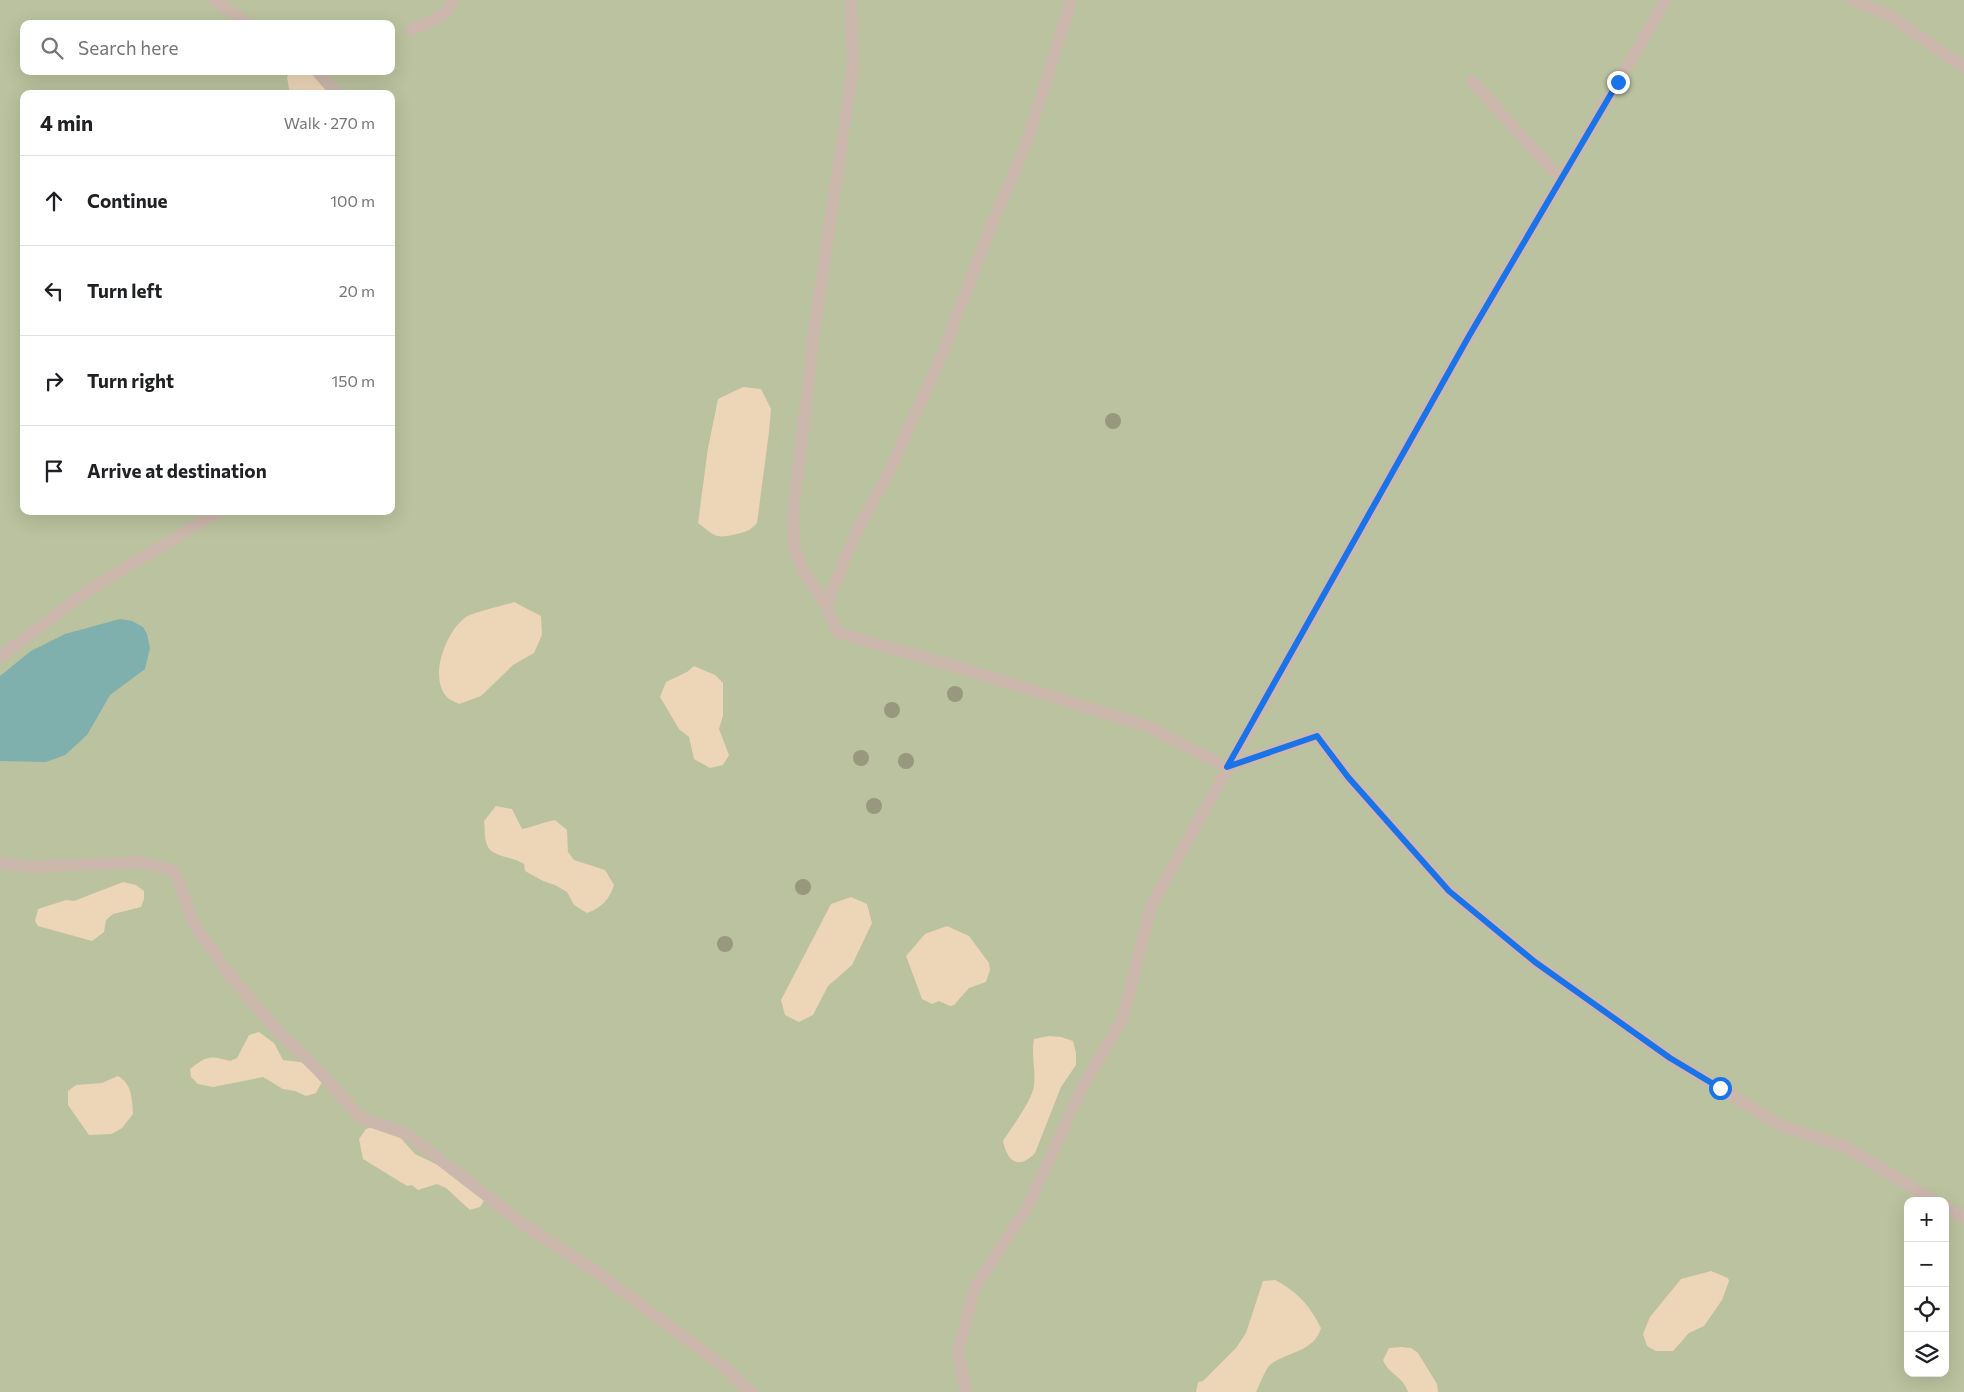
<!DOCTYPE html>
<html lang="en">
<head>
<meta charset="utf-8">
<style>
  :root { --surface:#fff; --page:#f6f6f6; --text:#202124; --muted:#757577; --line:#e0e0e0 }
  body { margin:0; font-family:Commissioner,sans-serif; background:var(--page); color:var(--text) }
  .controls { position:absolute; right:15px; bottom:15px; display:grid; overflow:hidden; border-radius:10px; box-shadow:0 5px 20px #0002 }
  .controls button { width:45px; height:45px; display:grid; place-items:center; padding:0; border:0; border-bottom:1px solid var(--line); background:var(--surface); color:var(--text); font:25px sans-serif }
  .stop { position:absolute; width:15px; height:15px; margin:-11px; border:4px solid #1a73e8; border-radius:50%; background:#fff }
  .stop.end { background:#1a73e8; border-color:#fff; box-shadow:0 1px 5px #0008 }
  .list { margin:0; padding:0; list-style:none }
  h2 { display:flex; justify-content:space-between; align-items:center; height:65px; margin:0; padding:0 20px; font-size:21px }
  h2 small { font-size:16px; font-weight:400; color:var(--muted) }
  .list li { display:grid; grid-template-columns:32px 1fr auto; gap:15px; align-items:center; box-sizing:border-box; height:90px; padding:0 20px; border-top:1px solid var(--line) }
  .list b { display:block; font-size:19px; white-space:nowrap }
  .list em { font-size:16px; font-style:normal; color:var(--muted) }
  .icon { flex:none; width:28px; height:28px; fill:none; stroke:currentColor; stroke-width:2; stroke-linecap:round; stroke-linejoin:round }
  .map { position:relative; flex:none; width:1964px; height:1392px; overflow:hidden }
  .search { position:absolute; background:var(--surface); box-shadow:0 5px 20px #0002; left:20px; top:20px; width:375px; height:55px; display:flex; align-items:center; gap:12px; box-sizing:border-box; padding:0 18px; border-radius:10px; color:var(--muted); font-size:19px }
  .panel { position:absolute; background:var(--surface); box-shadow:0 5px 20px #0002; left:20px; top:90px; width:375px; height:425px; border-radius:10px }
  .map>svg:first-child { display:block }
  .green { fill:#bac29f; fill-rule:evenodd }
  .sand { fill:#edd5b7 }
  .water { fill:#7fb0ad }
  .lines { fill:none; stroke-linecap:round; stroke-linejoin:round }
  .lane { stroke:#cbb7ab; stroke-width:12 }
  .tree { fill:#97987e }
  .route { stroke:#1a73e8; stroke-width:6 }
</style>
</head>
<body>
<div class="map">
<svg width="1964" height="1392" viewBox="0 0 1964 1392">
  <rect width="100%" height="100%" fill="#f3e8e0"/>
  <path class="green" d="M0 0H1964V1392H0ZM24 24H391V71H24ZM24 94H391V511H24ZM1908 1201H1945V1373H1908Z"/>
  <path class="sand" d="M290 71H319L329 82 338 86 339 94H290L287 77Z
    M743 387 761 389 771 409 769 432 757 523C749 531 748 531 737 534 716 539 716 537 698 523L708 448 718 399Z
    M514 602 541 616 542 635 534 653 513 665 481 696 459 704C456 702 449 700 446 696 429 676 446 631 466 617 474 612 503 606 514 602Z
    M694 666 715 675 723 683V716L719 729 729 755 723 765 710 768 694 759 689 737 679 729 660 697 666 682 687 672Z
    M496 806 512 809 522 829C534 827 543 822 555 820L567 830 568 852 574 860 605 870 614 885C610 899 601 908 587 913L574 905 567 892 555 885 543 881 525 871 524 864C513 856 492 858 487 845 484 837 485 828 484 821Z
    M123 882 136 885 144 891V899L141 907 113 914 106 920 104 932 92 941 38 926 35 921 38 909 66 900 74 901Z
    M851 897 867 904 872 923 852 965 828 986 813 1015 799 1022 785 1015 781 1000 831 904Z
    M947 926 969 936 989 963 990 970 986 982 969 988 954 1005 950 1006 939 1001 932 1004 922 999 906 956 925 934Z
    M259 1032 274 1043 283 1060 315 1064 323 1080 316 1093 306 1096 295 1091 283 1089 263 1077 213 1087 198 1084 191 1077 190 1069C207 1056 209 1055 230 1061L237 1058 249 1035Z
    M1049 1036 1061 1037 1073 1041 1076 1053V1065L1061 1087 1035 1153C1019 1170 1007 1162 1003 1141 1011 1129 1032 1100 1034 1086 1036 1071 1031 1054 1034 1039Z
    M118 1076C132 1084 132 1098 133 1114L122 1128 112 1134 89 1135 68 1105V1091L76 1085 102 1083Z
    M376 1126 397 1134 415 1154 480 1185 485 1199 480 1207 470 1210 446 1188 437 1184 418 1190 412 1185 407 1186 363 1159 359 1139 366 1129Z
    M1711 1271 1728 1278 1729 1281 1722 1300 1704 1326 1689 1333 1673 1351H1656L1647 1346 1643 1334 1650 1317 1681 1279Z
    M1275 1280C1298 1292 1310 1306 1321 1328 1314 1352 1289 1351 1271 1364 1265 1369 1260 1384 1256 1392H1196L1198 1382 1203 1381 1236 1348 1246 1333 1263 1281Z
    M1401 1347 1411 1348 1418 1353 1437 1384 1438 1392H1408C1403 1376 1389 1375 1383 1360L1389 1348Z"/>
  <path class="water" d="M120 619 132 621 143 627 147 634 150 648 145 669 110 695 87 735 65 755 46 762 0 761V676L31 651 65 634Z"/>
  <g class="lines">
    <path class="lane" d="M215 0 247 24
      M851 0 853 67 814 332 793 516 794 546 803 571 826 605 838 633 954 666 1147 726 1227 767 1317 736 1348 777 1449 891 1535 962 1670 1058 1782 1126 1846 1147 1935 1201
      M1852 0 1887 14 1964 67
      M411 30C424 24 451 16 452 0
      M317 71 337 94
      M1472 81 1561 179
      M826 605 856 533 890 470 945 348 989 231 1026 145 1069 8 1070 0
      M0 657 90 589 220 511
      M0 863 32 867 142 862 175 871 194 924 232 978 276 1029 319 1071 361 1118 407 1134 526 1226 598 1273 723 1366 741 1384 752 1392
      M1945 1207 1964 1218
      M966 1392 958 1352 975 1287 1027 1208 1083 1086 1123 1018 1151 906 1469 336 1666 0"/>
  </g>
  <g class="tree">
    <circle cx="1113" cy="421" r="8"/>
    <circle cx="955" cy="694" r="8"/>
    <circle cx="892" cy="710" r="8"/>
    <circle cx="861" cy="758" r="8"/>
    <circle cx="906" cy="761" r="8"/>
    <circle cx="874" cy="806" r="8"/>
    <circle cx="803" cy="887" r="8"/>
    <circle cx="725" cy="944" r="8"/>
  </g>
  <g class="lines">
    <path class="route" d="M1618 82 1469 336 1227 767 1317 736 1348 777 1449 891 1535 962 1670 1058 1720 1088"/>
  </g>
</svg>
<div class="controls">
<button>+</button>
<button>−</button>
<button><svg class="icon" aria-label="locate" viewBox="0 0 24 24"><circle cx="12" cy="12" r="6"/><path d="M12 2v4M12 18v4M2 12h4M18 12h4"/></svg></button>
<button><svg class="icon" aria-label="layers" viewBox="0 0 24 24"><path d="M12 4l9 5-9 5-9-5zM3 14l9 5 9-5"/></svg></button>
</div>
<div class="stop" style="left:1720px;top:1088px"></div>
<div class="stop end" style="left:1618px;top:82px"></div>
<div class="search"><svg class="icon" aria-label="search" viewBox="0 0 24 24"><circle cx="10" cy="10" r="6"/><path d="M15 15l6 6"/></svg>Search here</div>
<section class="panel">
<h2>4 min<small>Walk · 270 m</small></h2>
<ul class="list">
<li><svg class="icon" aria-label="ahead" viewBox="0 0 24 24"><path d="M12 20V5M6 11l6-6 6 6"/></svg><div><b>Continue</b></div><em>100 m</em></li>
<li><svg class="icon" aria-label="left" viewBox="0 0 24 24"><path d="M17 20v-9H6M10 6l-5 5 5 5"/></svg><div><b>Turn left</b></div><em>20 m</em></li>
<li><svg class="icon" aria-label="right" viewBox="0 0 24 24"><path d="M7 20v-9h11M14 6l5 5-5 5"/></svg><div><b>Turn right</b></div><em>150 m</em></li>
<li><svg class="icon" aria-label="arrive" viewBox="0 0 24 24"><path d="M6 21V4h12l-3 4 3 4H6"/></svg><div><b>Arrive at destination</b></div></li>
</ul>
</section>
</div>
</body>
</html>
